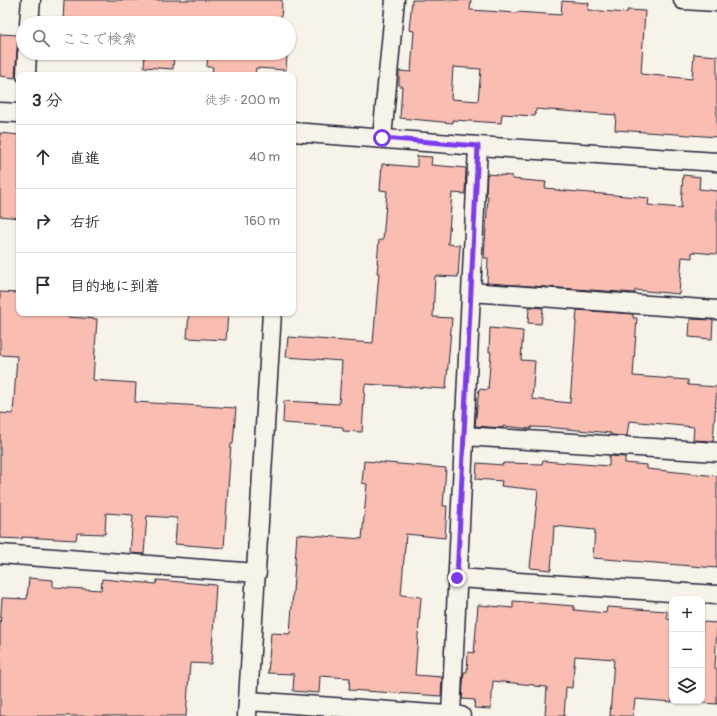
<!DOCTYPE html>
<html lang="ja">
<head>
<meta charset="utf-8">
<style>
  :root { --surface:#fff; --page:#f2f2f3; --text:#2b2b33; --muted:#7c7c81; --line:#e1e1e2 }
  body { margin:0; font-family:Pangolin,"Klee One",sans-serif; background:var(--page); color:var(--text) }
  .controls { position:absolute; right:12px; bottom:12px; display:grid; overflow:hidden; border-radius:8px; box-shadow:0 1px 3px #0004 }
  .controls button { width:36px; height:36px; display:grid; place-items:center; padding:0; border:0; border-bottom:1px solid var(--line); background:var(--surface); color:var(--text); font:20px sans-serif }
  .stop { position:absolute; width:12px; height:12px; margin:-9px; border:3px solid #7c3aed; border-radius:50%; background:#fff }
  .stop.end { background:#7c3aed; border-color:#fff; box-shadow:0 1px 4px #0008 }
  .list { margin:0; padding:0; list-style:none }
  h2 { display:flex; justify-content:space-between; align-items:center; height:52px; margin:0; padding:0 16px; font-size:17px }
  h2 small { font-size:13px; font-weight:400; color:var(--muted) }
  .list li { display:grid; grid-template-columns:26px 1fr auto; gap:12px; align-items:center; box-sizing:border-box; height:64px; padding:0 16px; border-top:1px solid var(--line) }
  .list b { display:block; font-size:15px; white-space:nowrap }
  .list em { font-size:13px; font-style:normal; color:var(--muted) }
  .icon { flex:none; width:22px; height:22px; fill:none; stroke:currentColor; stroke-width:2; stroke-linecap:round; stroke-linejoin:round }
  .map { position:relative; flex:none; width:717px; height:716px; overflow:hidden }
  .search { position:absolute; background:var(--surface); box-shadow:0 1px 3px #0004; left:16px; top:16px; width:280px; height:44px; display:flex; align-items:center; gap:10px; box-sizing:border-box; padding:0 14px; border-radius:22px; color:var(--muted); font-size:15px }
  .panel { position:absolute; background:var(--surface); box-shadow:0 1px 3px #0004; left:16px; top:72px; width:280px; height:244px; border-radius:8px }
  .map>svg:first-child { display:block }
  .building { fill:#f9beb1; stroke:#22223b; fill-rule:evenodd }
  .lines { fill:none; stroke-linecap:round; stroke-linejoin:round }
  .minor-casing { stroke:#22223b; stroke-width:21 }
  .minor { stroke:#f7f3e8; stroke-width:18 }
  .route { stroke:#7c3aed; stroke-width:5 }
</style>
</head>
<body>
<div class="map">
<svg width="717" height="716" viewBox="0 0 717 716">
  <rect width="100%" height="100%" fill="#f7f3e8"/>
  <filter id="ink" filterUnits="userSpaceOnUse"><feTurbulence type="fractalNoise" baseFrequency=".025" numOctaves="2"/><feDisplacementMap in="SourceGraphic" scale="8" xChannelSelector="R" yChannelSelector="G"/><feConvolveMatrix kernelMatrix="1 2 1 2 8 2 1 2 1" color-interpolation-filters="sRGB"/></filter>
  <g filter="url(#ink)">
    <path class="building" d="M64 0H282L281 23H63Z
      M412 0H471L470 10 517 13V12L561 15 562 1 589 3 588 10 627 13V10L645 11 641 74 692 79 694 54 717 56V137L676 134 615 130 616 115 536 109 535 116 502 114 501 123 453 120V123L400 118 402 86H399V71L411 72 414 31 409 30ZM453 67 481 69 478 101 451 99Z
      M0 34 18 35 15 78 0 76Z
      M145 53H174L173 69 144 67Z
      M208 53H287L286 70 256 68 255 75H212L213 67H207Z
      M0 133 19 135V218L0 216Z
      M417 156 432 157 431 165 466 168 465 194 452 193 448 244 460 245 458 277 435 276 433 317 452 318 446 389 365 384 362 432 343 431V427L283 423 284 401 339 404 342 361 286 357 288 337 373 343 379 273H377L378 263H377L379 240H383L387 191 380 190 382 164 417 167Z
      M487 174 512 176V179L546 182 545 188 555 189V190L649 198 648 205 681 208 683 175 700 177 699 189 717 191V254L692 252V258L682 257 679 294 635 290V293L487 283 488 258H484L488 196H486Z
      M0 292 19 293V313H67V317L97 319 93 380 136 383 135 402 236 408 233 444H231L224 548 175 544 177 518 147 516 144 554 130 553 133 515 106 513 105 534 77 533 76 540 22 537V539L0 538V413L13 414 17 356 0 355Z
      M529 307 543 308 541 324 528 323Z
      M577 310 633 314V318H637L633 376 688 380V385L717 387 713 441 693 440 694 427 629 421 627 436 611 435V433L556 428 531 427V429L503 426V428L475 426 479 389 488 390 491 352H489L490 328 523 331 521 360 535 361 532 399 570 403Z
      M189 313H228L226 340 187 338Z
      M690 319 713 320 712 339 689 337Z
      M609 456 625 457V463L647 465V469L717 476V568L593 558 595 530 554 526 551 570 530 568 538 490 501 486 502 481 476 479 477 463 503 465V463L542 464 543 461 609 466Z
      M364 461 446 468 443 506H447L445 538 406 534 401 595 421 597 415 675 442 677 441 696 349 690 350 678 320 676 319 693 293 691 294 674 268 673 271 633 290 634 297 534 362 539 367 484 362 483Z
      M29 578 53 580V587L101 590 102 579 156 584 157 580 216 585 211 664 190 663 186 716H0V627L2 598 27 599Z
      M513 601 574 606V610L606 613 607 607 667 611V619L672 620V702L635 699 633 716H610L614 659 575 656 572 688 566 687 564 716H545L547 687 534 686V685L493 681 491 709 474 708 475 700 462 699 464 672H467L468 652 474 653 478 605 513 608Z
      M702 622 717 623 715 669 717 670V704L702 703Z"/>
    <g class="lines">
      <g class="minor-casing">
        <path id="minor" d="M683 0 717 2
          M29 23 31 0
          M26 75 27 53
          M0 112 19 113
          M293 132 478 146 717 162
          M382 138 395 0
          M471 292 717 310
          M464 436 717 452
          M0 554 257 573
          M457 578 717 595
          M248 701 461 716
          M451 715 478 146
          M247 716 272 313"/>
      </g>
      <use href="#minor" class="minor"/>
    </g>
  </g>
  <g class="lines" filter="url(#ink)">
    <path class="route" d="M382 138 478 146 457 578"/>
  </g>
</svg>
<div class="controls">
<button>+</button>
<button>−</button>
<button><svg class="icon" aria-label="layers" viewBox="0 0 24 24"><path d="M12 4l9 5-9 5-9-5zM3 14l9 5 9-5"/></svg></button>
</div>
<div class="stop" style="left:382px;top:138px"></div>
<div class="stop end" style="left:457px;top:578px"></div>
<div class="search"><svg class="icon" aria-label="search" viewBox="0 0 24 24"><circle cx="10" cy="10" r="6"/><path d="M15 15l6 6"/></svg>ここで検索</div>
<section class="panel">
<h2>3 分<small>徒歩 · 200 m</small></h2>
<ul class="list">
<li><svg class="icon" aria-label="ahead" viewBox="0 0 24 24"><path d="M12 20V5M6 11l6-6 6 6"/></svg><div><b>直進</b></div><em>40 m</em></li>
<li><svg class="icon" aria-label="right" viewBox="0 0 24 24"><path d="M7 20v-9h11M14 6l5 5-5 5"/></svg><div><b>右折</b></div><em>160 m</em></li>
<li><svg class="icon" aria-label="arrive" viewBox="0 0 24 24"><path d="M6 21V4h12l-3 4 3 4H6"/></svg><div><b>目的地に到着</b></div></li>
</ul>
</section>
</div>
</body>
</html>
